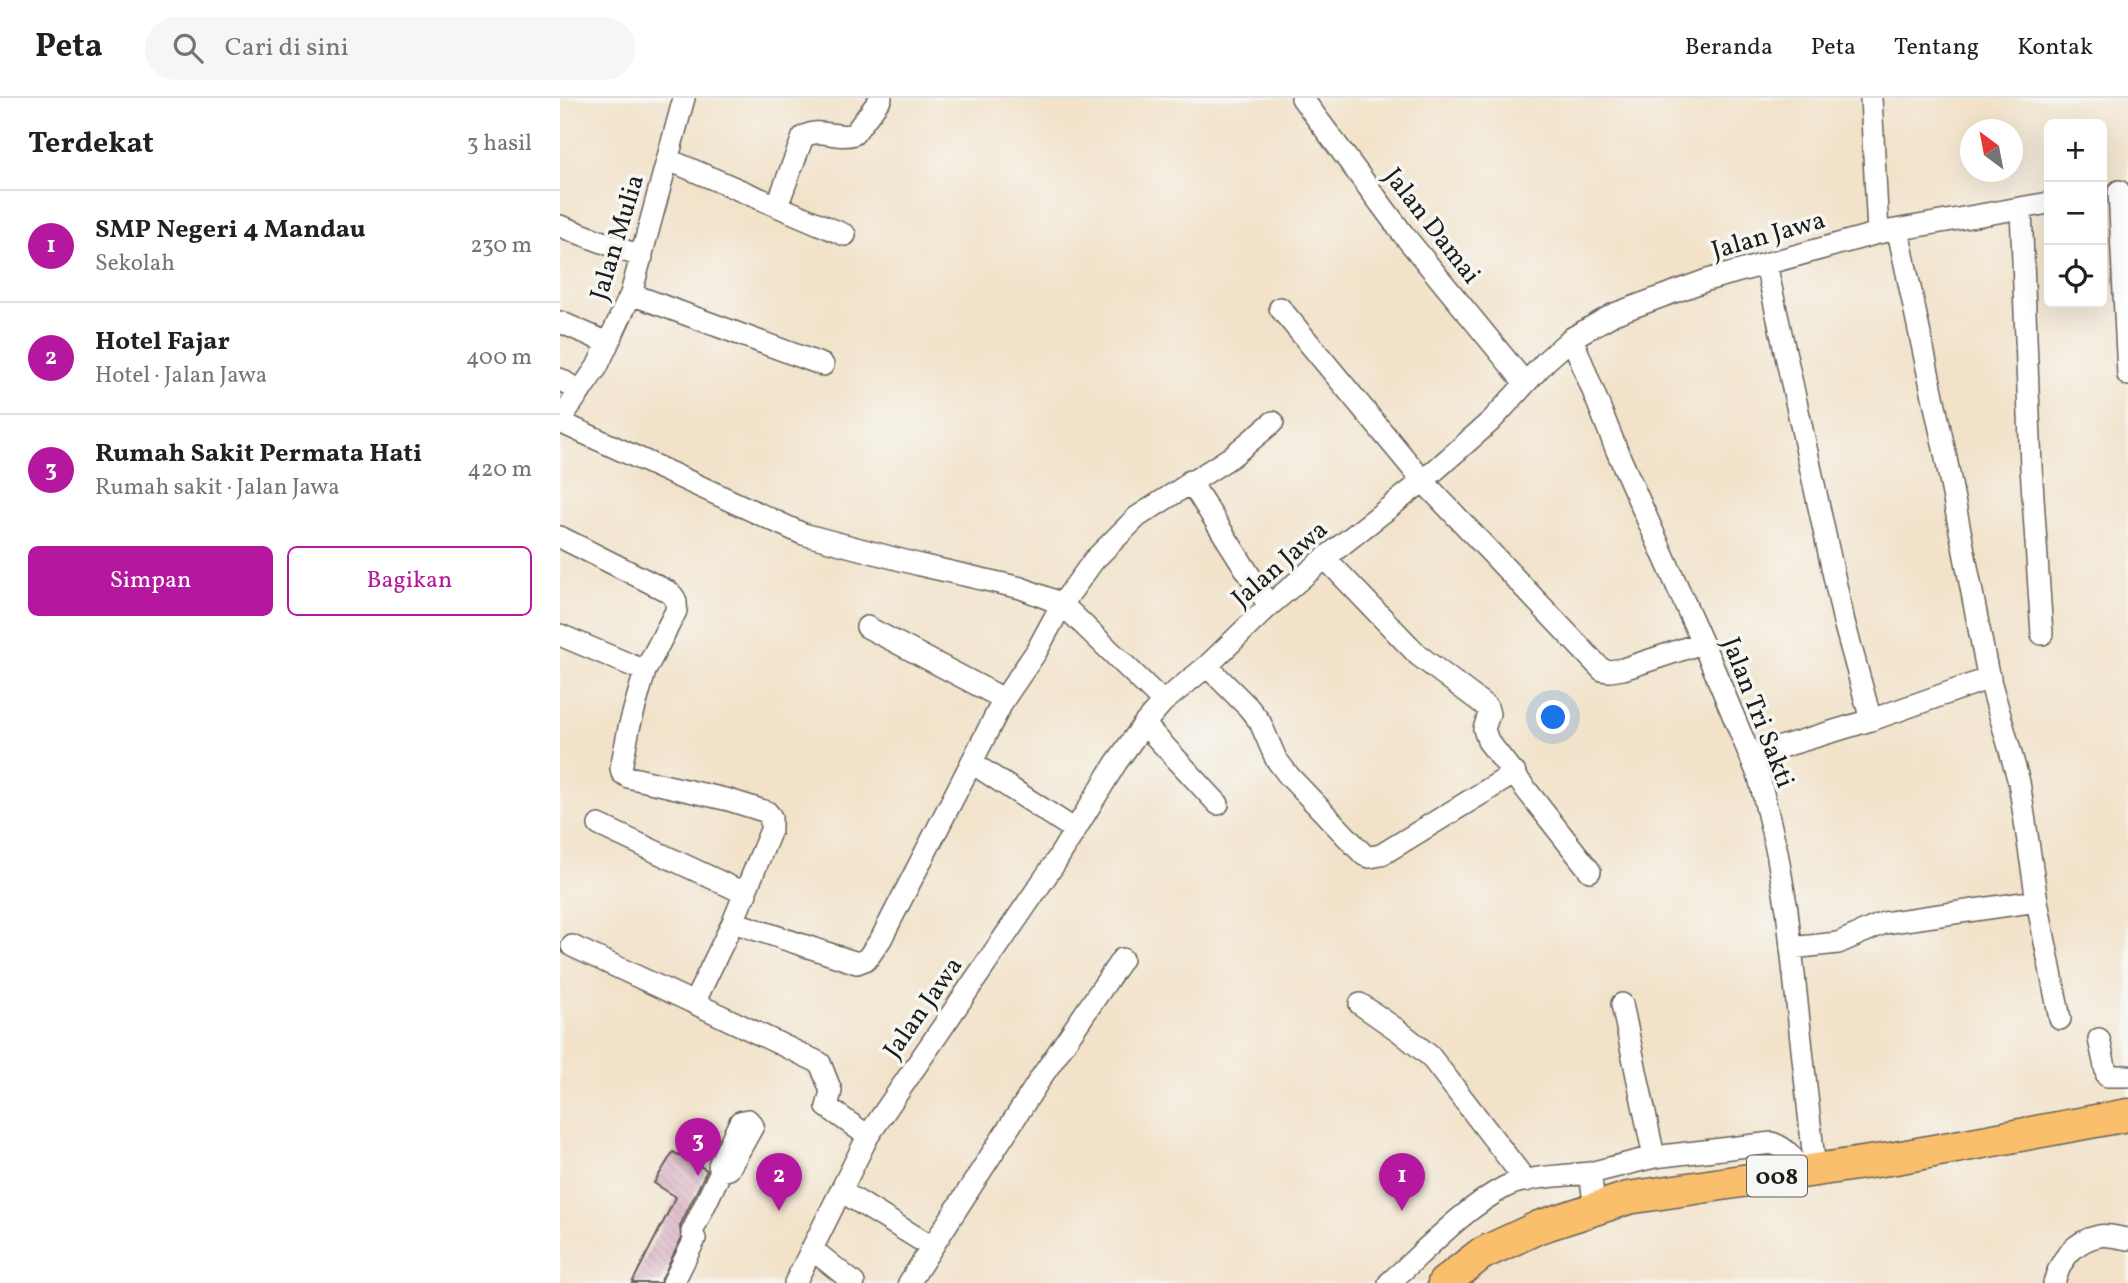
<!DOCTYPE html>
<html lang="id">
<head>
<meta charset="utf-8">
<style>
  :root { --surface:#fff; --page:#f6f6f6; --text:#202124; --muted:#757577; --line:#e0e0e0; --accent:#b5179e }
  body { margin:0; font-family:Vollkorn,serif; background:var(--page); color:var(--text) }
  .controls { position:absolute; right:21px; top:21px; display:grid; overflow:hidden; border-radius:10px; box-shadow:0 7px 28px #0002 }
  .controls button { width:63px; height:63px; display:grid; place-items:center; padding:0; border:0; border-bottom:2px solid var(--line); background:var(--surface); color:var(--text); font:35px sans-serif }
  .compass { position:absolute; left:1400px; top:21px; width:63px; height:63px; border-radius:50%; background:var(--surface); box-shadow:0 7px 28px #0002; rotate:328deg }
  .you { position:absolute; left:994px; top:620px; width:24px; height:24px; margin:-18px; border:5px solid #fff; border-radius:50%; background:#1a73e8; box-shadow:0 0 0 10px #1a73e833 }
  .badge { display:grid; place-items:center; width:46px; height:46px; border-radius:50%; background:var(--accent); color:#fff; font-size:23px; font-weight:700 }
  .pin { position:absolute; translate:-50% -58px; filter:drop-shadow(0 2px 4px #0008) }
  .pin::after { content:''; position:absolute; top:37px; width:24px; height:21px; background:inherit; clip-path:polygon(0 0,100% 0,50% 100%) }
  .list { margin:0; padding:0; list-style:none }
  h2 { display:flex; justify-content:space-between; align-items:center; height:91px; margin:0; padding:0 28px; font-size:30px }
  h2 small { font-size:23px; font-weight:400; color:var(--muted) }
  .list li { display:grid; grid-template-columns:46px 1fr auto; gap:21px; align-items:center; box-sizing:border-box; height:112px; padding:0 28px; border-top:2px solid var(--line) }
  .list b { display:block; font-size:26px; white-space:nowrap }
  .list p { margin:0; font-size:23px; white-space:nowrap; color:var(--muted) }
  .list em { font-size:23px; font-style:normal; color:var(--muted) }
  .actions { display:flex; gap:14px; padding:21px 28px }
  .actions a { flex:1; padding:16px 0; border:2px solid var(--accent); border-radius:10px; text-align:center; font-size:24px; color:var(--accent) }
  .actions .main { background:var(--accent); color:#fff }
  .icon { flex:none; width:38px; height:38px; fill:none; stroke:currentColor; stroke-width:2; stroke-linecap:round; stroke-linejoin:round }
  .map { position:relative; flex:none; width:1568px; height:1185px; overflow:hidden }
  header { display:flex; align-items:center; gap:42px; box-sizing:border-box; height:98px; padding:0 35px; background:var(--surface); border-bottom:2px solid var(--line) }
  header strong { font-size:33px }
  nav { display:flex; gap:38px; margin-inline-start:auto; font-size:24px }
  .search { width:490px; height:63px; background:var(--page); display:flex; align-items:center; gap:18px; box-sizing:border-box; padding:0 24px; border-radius:38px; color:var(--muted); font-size:26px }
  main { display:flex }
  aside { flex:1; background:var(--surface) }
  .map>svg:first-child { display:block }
  .building { fill:url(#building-back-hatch) }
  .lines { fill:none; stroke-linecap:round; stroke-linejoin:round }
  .minor-casing { stroke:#676159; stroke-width:24 }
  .highway-casing { stroke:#676159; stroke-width:35 }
  .minor { stroke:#fff; stroke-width:21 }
  .highway { stroke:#f9bf6c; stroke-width:32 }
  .labels { text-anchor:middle; stroke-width:7; stroke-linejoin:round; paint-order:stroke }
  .shield { fill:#f6f6f2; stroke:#5d5d5c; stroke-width:2 }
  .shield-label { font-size:24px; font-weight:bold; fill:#1c1c1c }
  .street-label { font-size:26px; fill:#1c1c1c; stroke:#f6f6f2 }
</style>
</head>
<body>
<header>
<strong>Peta</strong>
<div class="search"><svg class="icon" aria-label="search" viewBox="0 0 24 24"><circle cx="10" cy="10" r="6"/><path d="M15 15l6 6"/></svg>Cari di sini</div>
<nav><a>Beranda</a><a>Peta</a><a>Tentang</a><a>Kontak</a></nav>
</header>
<main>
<aside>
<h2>Terdekat<small>3 hasil</small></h2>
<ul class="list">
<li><span class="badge">1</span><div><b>SMP Negeri 4 Mandau</b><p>Sekolah</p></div><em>230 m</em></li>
<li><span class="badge">2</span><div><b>Hotel Fajar</b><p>Hotel · Jalan Jawa</p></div><em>400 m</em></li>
<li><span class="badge">3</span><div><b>Rumah Sakit Permata Hati</b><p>Rumah sakit · Jalan Jawa</p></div><em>420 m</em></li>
</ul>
<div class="actions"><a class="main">Simpan</a><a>Bagikan</a></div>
</aside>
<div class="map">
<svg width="1568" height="1185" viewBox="0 0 1568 1185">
  <defs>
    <pattern id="building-back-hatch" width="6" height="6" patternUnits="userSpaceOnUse" patternTransform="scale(1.75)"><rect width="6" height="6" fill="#d7a4bb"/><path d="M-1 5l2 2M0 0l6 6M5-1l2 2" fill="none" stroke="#ae8597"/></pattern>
  </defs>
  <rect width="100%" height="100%" fill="#f6f6f2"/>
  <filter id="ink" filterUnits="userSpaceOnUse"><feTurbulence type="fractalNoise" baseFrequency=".0143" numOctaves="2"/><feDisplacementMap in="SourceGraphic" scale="14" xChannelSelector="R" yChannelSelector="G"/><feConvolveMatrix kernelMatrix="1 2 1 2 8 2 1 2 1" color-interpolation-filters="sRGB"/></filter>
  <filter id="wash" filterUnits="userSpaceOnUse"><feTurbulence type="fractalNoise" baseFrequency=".00686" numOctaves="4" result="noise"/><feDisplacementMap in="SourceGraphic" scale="28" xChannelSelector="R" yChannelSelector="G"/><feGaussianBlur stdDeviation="1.57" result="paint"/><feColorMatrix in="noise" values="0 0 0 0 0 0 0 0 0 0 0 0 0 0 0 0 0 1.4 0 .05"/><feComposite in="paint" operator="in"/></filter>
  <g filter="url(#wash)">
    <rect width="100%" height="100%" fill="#f2e2c9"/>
    <g id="blocks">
      <path class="building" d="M113 1054 147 1072 120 1128 121 1141 100 1185H72L116 1099 94 1085Z"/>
    </g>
  </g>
  <g filter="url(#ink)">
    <use href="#blocks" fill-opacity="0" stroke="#676159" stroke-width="2"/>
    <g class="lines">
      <g class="minor-casing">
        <path id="minor" d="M742 0 843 136 965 285
          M1311 0 1318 135
          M109 62 285 137
          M1559 93 1568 277
          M217 108 243 39C260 28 276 42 294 36L321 0
          M1461 110 1471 369 1482 536
          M0 128 82 159
          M1338 133 1384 350 1427 572 1459 684 1477 803 1500 921
          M1206 166 1284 524 1311 622
          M71 196 263 267
          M720 210 863 383 1042 572 1050 573 1063 571 1142 545
          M0 224 48 245
          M1012 240 1057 353 1150 562 1199 679 1217 754 1227 812 1255 1072
          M0 281 20 294
          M0 322 37 269 71 196 124 0
          M0 324 243 436 360 467 461 490 502 506 603 604
          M630 383 709 508
          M0 439 109 494C116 500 117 504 116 513L85 573 69 630 61 670 62 675 68 679 169 702 207 714 211 719V732L173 824 297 865 307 861 321 841 444 601 476 554 502 506 534 462 577 419 671 359 713 324
          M765 460 858 557 927 609 929 616 924 631 928 643 1030 773
          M307 529 444 601
          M0 537 85 573
          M647 568 688 609 700 624 716 661 729 678 804 757 810 759 821 757 955 675
          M584 626 658 706
          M1191 658 1311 622 1430 580
          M412 665 515 732
          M39 727 186 796
          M12 848 134 905 173 824
          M1231 850 1278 845 1324 825 1477 803
          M134 905 260 965 271 993 267 1009 308 1038
          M800 906 839 933 870 958 966 1083
          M1062 906 1094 1059
          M1539 941 1547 978H1568
          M1030 1075 1094 1059 1212 1045C1228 1051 1233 1059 1241 1074
          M281 1093 372 1149
          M253 1152 294 1185
          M113 1185 135 1141 132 1134 161 1073 159 1067 180 1024 188 1022 193 1028 169 1071 161 1073
          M235 1185 308 1038 495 765 556 665 584 626 603 604 647 568 709 508 765 460 863 383 931 323 987 262 1012 240 1054 216 1147 182 1318 135 1489 105
          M349 1185 482 978 562 861
          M829 1185C864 1154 903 1111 945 1089 967 1078 1005 1078 1030 1075L1035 1110
          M1494 1185C1500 1162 1514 1143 1539 1138 1548 1136 1559 1140 1568 1141"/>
      </g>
      <g class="highway-casing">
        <path id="highway" d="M884 1185 921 1156 979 1129 1068 1100 1336 1060 1568 1017"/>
      </g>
      <use href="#minor" class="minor"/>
      <use href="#highway" class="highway"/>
    </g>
  </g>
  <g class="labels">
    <rect class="shield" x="1187" y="1057.5" width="60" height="41" rx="5"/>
    <g class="shield-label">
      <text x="1217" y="1086">008</text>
    </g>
    <g class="street-label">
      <text transform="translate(873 127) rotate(52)" y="9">Jalan Damai</text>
      <text transform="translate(1208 136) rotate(-16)" y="9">Jalan Jawa</text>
      <text transform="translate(56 139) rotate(-73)" y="9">Jalan Mulia</text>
      <text transform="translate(719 465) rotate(-41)" y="9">Jalan Jawa</text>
      <text transform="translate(1199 614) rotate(69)" y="9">Jalan Tri Sakti</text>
      <text transform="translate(362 909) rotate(-55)" y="9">Jalan Jawa</text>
    </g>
  </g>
</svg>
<div class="controls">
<button>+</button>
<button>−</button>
<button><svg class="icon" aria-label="locate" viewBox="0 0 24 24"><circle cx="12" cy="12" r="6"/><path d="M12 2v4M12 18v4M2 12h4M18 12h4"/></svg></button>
</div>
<svg class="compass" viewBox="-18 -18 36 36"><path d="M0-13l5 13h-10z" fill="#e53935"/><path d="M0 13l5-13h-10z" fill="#757577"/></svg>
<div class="you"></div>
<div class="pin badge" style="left:842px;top:1113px">1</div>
<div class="pin badge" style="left:219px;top:1113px">2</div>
<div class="pin badge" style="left:138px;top:1078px">3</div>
</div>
</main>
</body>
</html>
